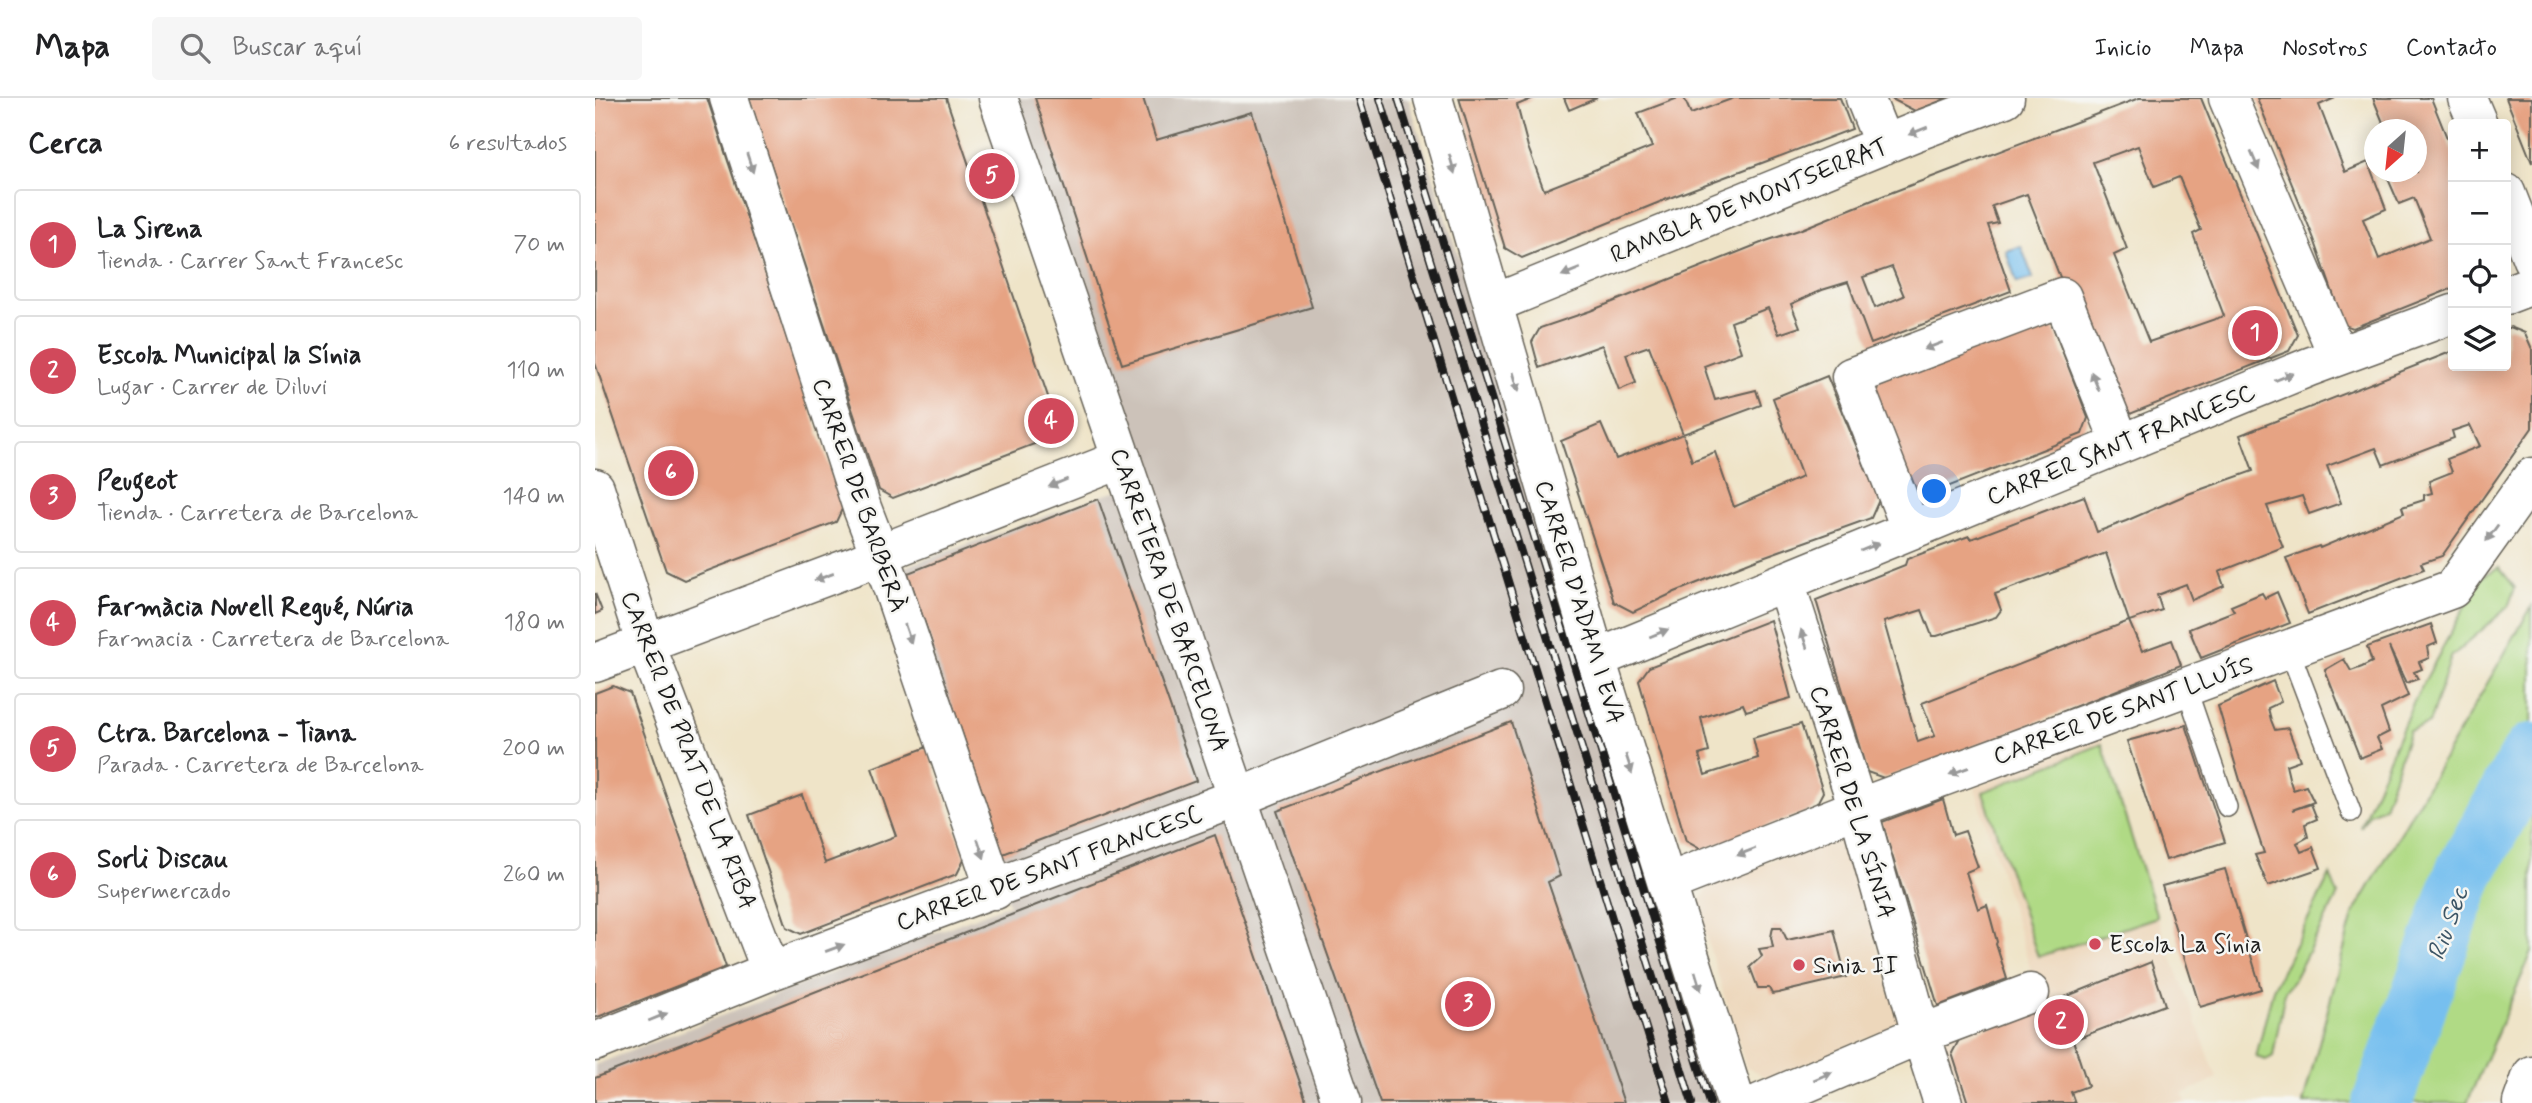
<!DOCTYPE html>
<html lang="es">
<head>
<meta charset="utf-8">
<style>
  :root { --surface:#fff; --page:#f6f6f6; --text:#202124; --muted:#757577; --line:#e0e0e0; --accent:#d1495b }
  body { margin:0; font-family:Mynerve,sans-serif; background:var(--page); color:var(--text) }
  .controls { position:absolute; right:21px; top:21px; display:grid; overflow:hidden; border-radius:7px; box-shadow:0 4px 18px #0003 }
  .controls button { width:63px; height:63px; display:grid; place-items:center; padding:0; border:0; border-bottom:2px solid var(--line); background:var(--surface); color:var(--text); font:35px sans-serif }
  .compass { position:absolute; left:1769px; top:21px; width:63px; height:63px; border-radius:50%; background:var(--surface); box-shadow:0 4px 18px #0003; rotate:207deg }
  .you { position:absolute; left:1340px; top:394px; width:24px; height:24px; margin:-18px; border:5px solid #fff; border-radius:50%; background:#1a73e8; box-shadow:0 0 0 10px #1a73e833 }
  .badge { display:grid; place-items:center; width:46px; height:46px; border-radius:50%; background:var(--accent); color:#fff; font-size:23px; font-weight:700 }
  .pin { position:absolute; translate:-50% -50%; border:4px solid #fff; box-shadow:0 2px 7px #0006 }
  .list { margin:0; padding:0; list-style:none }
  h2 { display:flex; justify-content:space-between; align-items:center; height:91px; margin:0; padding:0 28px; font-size:30px }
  h2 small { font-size:23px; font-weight:400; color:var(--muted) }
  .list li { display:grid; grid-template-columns:46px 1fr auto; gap:21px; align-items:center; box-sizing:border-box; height:112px; margin:0 14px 14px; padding:0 14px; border:2px solid var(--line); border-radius:7px }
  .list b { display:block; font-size:26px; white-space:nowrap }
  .list p { margin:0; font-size:23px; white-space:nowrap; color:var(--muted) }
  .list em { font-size:23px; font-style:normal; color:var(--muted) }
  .icon { flex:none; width:38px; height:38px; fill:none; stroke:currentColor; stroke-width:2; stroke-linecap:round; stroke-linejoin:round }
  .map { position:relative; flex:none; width:1937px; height:1005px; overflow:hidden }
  header { display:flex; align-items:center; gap:42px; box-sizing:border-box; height:98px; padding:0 35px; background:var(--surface); border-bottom:2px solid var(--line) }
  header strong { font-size:33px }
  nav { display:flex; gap:38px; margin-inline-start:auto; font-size:24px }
  .search { width:490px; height:63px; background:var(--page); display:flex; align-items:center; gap:18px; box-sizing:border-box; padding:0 24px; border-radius:7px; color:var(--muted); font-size:26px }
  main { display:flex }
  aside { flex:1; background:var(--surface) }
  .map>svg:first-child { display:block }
  .built { fill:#edd7bb }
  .industrial { fill:#ccc2b9 }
  .green { fill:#b0da85; stroke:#667b50; stroke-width:2 }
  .water { fill:#76bfef; stroke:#496e86; stroke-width:2 }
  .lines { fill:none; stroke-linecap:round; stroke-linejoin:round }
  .river { stroke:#76bfef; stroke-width:60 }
  .building { fill:#e6a383; fill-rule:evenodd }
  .service-casing { stroke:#666258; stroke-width:22 }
  .minor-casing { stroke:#666258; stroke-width:41 }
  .secondary-casing { stroke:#666258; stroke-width:41 }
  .service { stroke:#fff; stroke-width:19 }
  .minor { stroke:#fff; stroke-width:38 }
  .secondary { stroke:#fff; stroke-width:38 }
  .rail-casing { stroke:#1c1c1c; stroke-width:8 }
  .rail { stroke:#f6f6f2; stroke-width:5; stroke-dasharray:16; stroke-linecap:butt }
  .oneway { fill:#999 }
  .poi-dot { fill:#d1495b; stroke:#f6f6f2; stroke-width:2.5 }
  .labels { text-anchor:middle; stroke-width:5; stroke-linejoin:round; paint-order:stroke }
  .street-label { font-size:24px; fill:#1c1c1c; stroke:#f6f6f2 }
  .poi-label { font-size:24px; fill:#1c1c1c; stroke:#f6f6f2; text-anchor:start }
  .water-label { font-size:26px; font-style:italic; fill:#3c5566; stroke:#f6f6f2 }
</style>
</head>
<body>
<header>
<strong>Mapa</strong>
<div class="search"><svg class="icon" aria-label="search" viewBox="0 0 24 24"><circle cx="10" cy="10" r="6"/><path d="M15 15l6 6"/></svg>Buscar aquí</div>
<nav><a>Inicio</a><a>Mapa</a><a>Nosotros</a><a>Contacto</a></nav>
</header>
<main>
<aside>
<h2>Cerca<small>6 resultados</small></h2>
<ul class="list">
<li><span class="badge">1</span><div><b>La Sirena</b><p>Tienda · Carrer Sant Francesc</p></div><em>70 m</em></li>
<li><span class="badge">2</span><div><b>Escola Municipal la Sínia</b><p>Lugar · Carrer de Diluvi</p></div><em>110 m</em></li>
<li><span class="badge">3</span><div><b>Peugeot</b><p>Tienda · Carretera de Barcelona</p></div><em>140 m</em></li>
<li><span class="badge">4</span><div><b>Farmàcia Novell Regué, Núria</b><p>Farmacia · Carretera de Barcelona</p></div><em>180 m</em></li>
<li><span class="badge">5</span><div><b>Ctra. Barcelona - Tiana</b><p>Parada · Carretera de Barcelona</p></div><em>200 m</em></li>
<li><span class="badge">6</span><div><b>Sorli Discau</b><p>Supermercado</p></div><em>260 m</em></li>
</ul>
</aside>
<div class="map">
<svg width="1937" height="1005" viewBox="0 0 1937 1005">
  <rect width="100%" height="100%" fill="#f6f6f2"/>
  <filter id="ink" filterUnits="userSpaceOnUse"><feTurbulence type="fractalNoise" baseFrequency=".0143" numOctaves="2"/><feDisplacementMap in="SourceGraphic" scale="14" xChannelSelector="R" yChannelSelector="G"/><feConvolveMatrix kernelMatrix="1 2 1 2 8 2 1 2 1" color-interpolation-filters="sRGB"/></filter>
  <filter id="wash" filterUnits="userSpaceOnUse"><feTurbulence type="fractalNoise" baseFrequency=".00686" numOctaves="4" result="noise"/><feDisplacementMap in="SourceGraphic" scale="28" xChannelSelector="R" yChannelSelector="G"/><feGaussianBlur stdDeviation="1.57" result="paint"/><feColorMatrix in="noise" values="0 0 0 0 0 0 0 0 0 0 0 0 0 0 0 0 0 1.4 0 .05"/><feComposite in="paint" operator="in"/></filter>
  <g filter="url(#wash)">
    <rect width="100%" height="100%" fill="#efe4c8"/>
    <path class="built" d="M1506 640 1562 819 1622 980 1588 996 1591 1005H1361L1336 915 1436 873 1380 690Z
      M1245 737 1252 743 1305 926 1176 982 1151 969 1102 809 1115 785Z"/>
    <path class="industrial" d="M400 0H813L1133 1005H0V967L414 806 287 477 537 387Z"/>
    <path class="green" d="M1904 469 1920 490 1913 509 1856 559 1834 626 1814 633 1789 709 1775 715 1765 729 1818 605 1885 480Z
      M1937 508V854L1872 1005H1708L1758 817Z
      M1507 646 1562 819 1443 859 1388 694Z
      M1735 777 1743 797 1698 883 1690 893 1678 958 1671 962 1661 959 1678 891Z"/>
    <path class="water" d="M1426 148 1438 180 1422 185 1411 153Z"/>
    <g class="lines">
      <path class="river" d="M1787 1005 1870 774 1937 655"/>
    </g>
    <g id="blocks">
      <path class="building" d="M0 0H112L248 409 241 424 89 482 71 473 0 265Z
        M154 0H351L462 325 455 340 298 400 284 392Z
        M440 0H548L561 42 657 14 717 209 527 266Z
        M864 0H939L922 7 933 49 949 92 1057 49 1043 15 1083 0H1089L1096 16 1139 0H1245L1257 31 1077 99 927 160 910 150Z
        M969 0H1002L974 12Z
        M1295 0H1353L1320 13Z
        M1544 0H1606L1703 237 1694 253 1535 316 1515 305 1432 96 1397 108 1403 125 1393 127 1416 193 1276 246 1253 184 1227 192 1196 206 1205 229 1184 236 1173 210 1136 224 1146 254 1109 268 1120 302 1161 292 1166 307 1088 336 1054 248 1031 256 1041 285 1024 292 1007 247 944 270 937 244 945 230 995 213 1171 143 1204 132 1290 97ZM1543 48 1559 89 1584 79 1606 132 1598 136 1629 218 1554 244 1519 157 1532 151 1498 64ZM1297 169 1309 198 1280 210 1268 179Z
        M1662 0H1740L1724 7 1750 74 1773 64 1791 111 1768 121 1784 161 1835 140 1819 100 1804 106 1790 74H1822V32H1791L1778 0H1836L1858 55V190L1758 230 1749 227 1719 141Z
        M1911 0H1937V65Z
        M1453 216 1493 320 1487 336 1332 397 1314 389 1277 296 1284 281Z
        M1915 229 1930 235 1937 251V330L1847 458 1826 465 1829 471 1713 516 1691 460 1724 448 1725 450 1809 415 1807 409 1829 402V397L1837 395 1834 383 1857 374 1852 361 1885 348 1875 327 1857 333 1859 340 1788 367 1781 350 1732 368 1746 405 1714 416 1707 398 1672 408 1688 449 1624 474 1629 488 1597 502 1591 486 1562 497 1567 512 1534 523 1547 553 1577 542 1586 567 1349 660 1289 680 1272 674 1221 502 1310 467 1312 461 1374 438 1376 441 1489 398 1502 434 1531 423 1593 396 1658 373 1645 337 1858 253V268H1911V231ZM1511 455 1534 523 1327 605 1340 638 1323 644 1289 524 1327 512 1337 538H1342L1401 519 1406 512 1400 496Z
        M1232 278 1284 402 1276 420 1162 461 1080 494 1038 514 1019 504 966 343 1006 326 1021 361 1088 336 1097 363 1120 354 1139 409 1207 379 1178 300Z
        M503 401 601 683 408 756 313 475Z
        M1682 494 1695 525 1606 560 1594 531 1639 513 1636 508 1667 495 1670 500Z
        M0 495 7 513 0 516Z
        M1175 522 1196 600 1151 613 1148 606 1106 620 1114 654 1104 657 1110 677 1163 660 1158 640 1206 626 1228 694 1219 711 1107 752 1091 743 1044 583 1054 569Z
        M1836 526 1842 545 1832 549 1834 560 1824 564 1827 571 1819 574 1823 581 1811 585 1794 549 1813 598 1786 611 1794 634 1782 640 1787 651 1765 660 1730 572 1749 561 1756 573 1767 569 1777 564 1772 549Z
        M1678 583 1686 604 1673 610 1676 622 1680 632 1693 630 1705 662 1691 667 1694 680 1698 692 1711 688 1719 704 1697 712 1716 706 1722 721 1710 726 1713 739 1702 745 1706 754 1718 749 1726 770 1673 788 1660 757 1669 755 1650 699 1623 608Z
        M18 588 35 595 131 869 0 920V595Z
        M916 624 965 778 953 784 1029 1005H785L682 713Z
        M1591 627 1630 744 1571 762 1532 643Z
        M332 649 370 760 362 776 206 836 192 829 154 717 207 697 230 765 301 738 277 670Z
        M1348 701 1358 737 1370 733 1383 769 1371 774 1383 811 1392 807 1402 844 1401 846 1412 881 1343 908 1287 724Z
        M620 737 712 1005H0V980Z
        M1630 771 1666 891 1605 909 1567 788Z
        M1178 829H1186L1192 842 1239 832 1251 879 1183 895 1177 896 1174 890H1163L1155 869 1167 858 1164 851 1178 849 1176 839Z
        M1556 864 1570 907 1478 942 1493 988 1476 994 1480 1005H1373L1357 955 1364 942Z"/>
    </g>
  </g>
  <g filter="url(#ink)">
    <use href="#blocks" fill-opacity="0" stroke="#666258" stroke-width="2"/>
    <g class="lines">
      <g class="service-casing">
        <path id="service" d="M1694 551 1756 714
          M1591 589 1632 709"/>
      </g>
      <g class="minor-casing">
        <path id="minor" d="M134 0 267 410 295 483 400 792
          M838 0 1001 561 1141 1005
          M1270 0 1289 47
          M1633 0 1743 258
          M1872 0 1883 26
          M1911 95 1937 161
          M1911 197 1937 187
          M898 206 1320 34 1410 0
          M0 390 51 547 176 873
          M1316 432 1256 279 1467 199 1526 346
          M1190 484 1263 710 1326 936 1348 1005
          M1001 561 1714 269 1858 216
          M0 565 264 466 305 448 527 361
          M1072 785 1263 710 1857 491 1937 379
          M0 944 176 873 642 700 906 593
          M1165 1005 1326 936 1435 895
          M1927 1005 1937 977"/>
      </g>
      <g class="secondary-casing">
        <path id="secondary" d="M403 0 747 1005"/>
      </g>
      <use href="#service" class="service"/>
      <use href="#minor" class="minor"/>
      <use href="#secondary" class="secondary"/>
      <g class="rail-casing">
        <path id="rail" d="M764 0 1074 1005
          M785 0 1097 1005
          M803 0 1115 1005"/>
      </g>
      <use href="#rail" class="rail"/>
    </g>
    <defs><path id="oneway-solid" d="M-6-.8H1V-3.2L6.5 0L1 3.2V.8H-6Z" transform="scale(1.75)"/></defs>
    <g class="oneway">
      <use href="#oneway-solid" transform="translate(1323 33) rotate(158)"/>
      <use href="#oneway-solid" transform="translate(1660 63) rotate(67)"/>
      <use href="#oneway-solid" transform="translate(155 65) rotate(72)"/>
      <use href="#oneway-solid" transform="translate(857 66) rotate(74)"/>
      <use href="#oneway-solid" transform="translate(976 174) rotate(158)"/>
      <use href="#oneway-solid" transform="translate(1338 248) rotate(159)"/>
      <use href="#oneway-solid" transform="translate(1689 279) rotate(-22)"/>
      <use href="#oneway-solid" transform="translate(1500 283) rotate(-112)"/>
      <use href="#oneway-solid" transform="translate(921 284) rotate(74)"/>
      <use href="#oneway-solid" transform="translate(463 385) rotate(158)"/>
      <use href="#oneway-solid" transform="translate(1897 435) rotate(126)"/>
      <use href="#oneway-solid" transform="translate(1275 449) rotate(-22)"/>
      <use href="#oneway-solid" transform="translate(229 479) rotate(160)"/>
      <use href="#oneway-solid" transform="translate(1064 535) rotate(-22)"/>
      <use href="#oneway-solid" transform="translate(313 536) rotate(71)"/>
      <use href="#oneway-solid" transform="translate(1209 541) rotate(-108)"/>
      <use href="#oneway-solid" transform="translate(1034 666) rotate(72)"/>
      <use href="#oneway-solid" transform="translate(1364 673) rotate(160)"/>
      <use href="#oneway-solid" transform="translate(386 751) rotate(71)"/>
      <use href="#oneway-solid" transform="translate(1151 754) rotate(159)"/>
      <use href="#oneway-solid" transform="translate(240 850) rotate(-20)"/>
      <use href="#oneway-solid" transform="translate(1103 883) rotate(73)"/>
      <use href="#oneway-solid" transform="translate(63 919) rotate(-22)"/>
      <use href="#oneway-solid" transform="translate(1228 978) rotate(-23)"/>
    </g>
  </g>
  <g class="poi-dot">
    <circle cx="1500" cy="846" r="7"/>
    <circle cx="1204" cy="867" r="7"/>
  </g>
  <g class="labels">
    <g class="street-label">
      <text transform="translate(1154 102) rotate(-22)" y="8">RAMBLA DE MONTSERRAT</text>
      <text transform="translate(1526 346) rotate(-22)" y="8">CARRER SANT FRANCESC</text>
      <text transform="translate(265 397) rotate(71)" y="8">CARRER DE BARBERÀ</text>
      <text transform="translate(575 502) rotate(71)" y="8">CARRETERA DE BARCELONA</text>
      <text transform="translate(985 504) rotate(73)" y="8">CARRER D'ADAM I EVA</text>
      <text transform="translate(1528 612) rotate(-20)" y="8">CARRER DE SANT LLUÍS</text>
      <text transform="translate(94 652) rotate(69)" y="8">CARRER DE PRAT DE LA RIBA</text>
      <text transform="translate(1258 704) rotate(73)" y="8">CARRER DE LA SÍNIA</text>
      <text transform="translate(454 770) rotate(-20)" y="8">CARRER DE SANT FRANCESC</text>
    </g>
    <g class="poi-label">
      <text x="1514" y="854">Escola La Sínia</text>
      <text x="1218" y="875">Sinia II</text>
    </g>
    <g class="water-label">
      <text transform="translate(1852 825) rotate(-70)" y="9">Riu Sec</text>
    </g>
  </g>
</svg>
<div class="controls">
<button>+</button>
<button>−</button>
<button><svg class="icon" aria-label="locate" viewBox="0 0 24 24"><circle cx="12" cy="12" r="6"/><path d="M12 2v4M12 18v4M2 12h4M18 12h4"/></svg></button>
<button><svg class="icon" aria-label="layers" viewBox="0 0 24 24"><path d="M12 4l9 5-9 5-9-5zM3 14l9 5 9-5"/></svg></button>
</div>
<svg class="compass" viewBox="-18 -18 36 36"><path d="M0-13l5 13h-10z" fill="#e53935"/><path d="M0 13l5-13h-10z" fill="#757577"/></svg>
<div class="you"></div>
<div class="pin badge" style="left:1660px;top:235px">1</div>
<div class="pin badge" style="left:1466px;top:924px">2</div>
<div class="pin badge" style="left:873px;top:906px">3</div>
<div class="pin badge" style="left:456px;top:323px">4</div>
<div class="pin badge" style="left:397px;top:78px">5</div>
<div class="pin badge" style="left:76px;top:375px">6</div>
</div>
</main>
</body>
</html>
